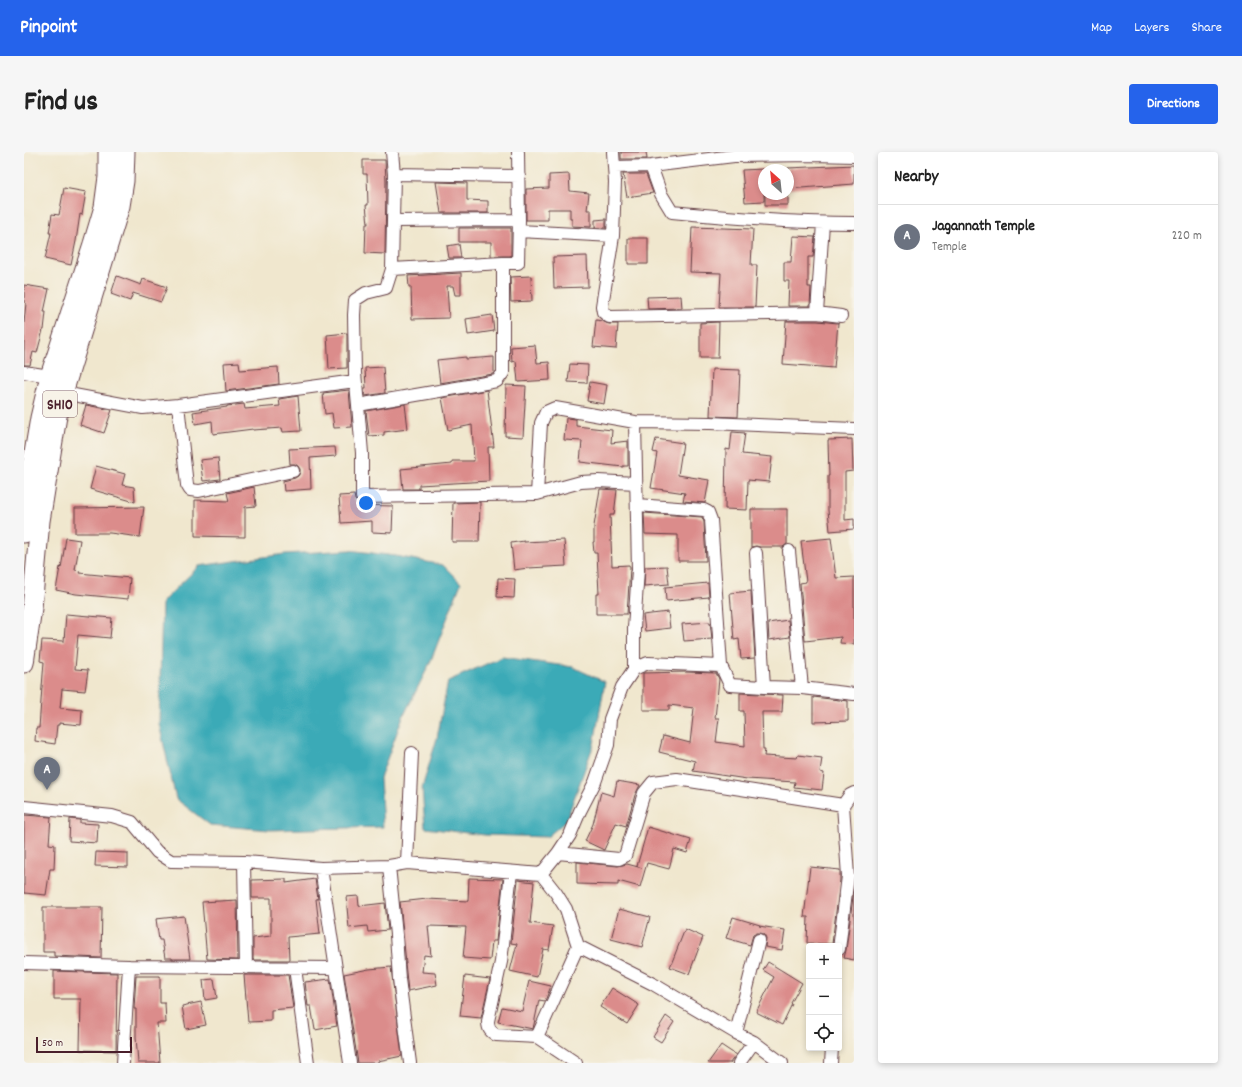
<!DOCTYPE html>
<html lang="en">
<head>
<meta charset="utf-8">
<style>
  :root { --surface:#fff; --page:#f6f6f6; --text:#222; --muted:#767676; --line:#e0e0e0; --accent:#2563eb }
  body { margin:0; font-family:Dekko,sans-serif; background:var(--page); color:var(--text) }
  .controls { position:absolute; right:12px; bottom:12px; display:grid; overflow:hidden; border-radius:4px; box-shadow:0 2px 6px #0003 }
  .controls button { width:36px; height:36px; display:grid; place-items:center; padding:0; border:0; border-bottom:1px solid var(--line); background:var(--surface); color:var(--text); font:20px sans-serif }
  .compass { position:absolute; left:734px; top:12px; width:36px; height:36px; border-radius:50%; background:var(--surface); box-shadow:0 2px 6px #0003; rotate:333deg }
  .scale { position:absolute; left:12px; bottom:10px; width:96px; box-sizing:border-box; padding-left:4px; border:2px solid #4a1f2b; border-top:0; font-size:11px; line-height:14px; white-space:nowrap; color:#4a1f2b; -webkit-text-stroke:3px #f7f3e8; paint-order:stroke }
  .you { position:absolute; left:342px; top:351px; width:14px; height:14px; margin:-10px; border:3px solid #fff; border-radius:50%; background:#1a73e8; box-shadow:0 0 0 6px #1a73e833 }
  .badge { display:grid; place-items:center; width:26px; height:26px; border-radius:50%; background:var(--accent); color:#fff; font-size:13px; font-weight:700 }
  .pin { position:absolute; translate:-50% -33px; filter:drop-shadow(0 1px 2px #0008) }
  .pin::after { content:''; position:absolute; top:21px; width:14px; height:12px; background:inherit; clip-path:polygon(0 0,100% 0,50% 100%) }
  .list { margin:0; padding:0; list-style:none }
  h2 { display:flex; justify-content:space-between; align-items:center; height:52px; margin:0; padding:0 16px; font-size:17px }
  h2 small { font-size:13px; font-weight:400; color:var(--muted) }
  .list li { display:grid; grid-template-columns:26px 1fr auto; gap:12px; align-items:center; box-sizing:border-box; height:64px; padding:0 16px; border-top:1px solid var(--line) }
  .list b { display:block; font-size:15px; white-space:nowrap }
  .list p { margin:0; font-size:13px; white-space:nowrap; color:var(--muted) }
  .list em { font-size:13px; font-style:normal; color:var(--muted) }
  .icon { flex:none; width:22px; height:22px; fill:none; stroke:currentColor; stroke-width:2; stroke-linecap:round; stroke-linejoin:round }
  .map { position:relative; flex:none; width:830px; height:911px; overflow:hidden; border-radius:4px }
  header { display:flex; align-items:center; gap:24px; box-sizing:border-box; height:56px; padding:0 20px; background:var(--accent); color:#fff }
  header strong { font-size:19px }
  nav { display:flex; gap:22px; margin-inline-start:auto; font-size:14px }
  .intro { display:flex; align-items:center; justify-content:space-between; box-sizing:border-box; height:96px; padding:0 24px }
  h1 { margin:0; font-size:28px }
  .button { padding:10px 18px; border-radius:4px; background:var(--accent); color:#fff; font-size:14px; font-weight:700 }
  main { display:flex; gap:24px; padding:0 24px }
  aside { flex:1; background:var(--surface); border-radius:4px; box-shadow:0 2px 6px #0003 }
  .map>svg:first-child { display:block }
  .water { fill:#3aaab7; stroke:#426471 }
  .building { fill:#db8c8b }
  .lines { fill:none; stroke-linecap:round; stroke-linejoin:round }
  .street-casing { stroke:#633d43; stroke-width:14 }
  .primary-casing { stroke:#633d43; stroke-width:21 }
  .street { stroke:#fff; stroke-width:12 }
  .primary { stroke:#fff; stroke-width:19 }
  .labels { text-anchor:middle; stroke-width:3.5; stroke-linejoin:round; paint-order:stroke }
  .shield { fill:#f7f3e8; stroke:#7e5f64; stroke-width:1 }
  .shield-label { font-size:15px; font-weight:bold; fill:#4a1f2b }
</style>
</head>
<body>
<header>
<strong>Pinpoint</strong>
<nav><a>Map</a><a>Layers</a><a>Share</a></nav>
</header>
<div class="intro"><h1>Find us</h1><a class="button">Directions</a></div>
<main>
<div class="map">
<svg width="830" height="911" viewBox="0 0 830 911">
  <rect width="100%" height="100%" fill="#f7f3e8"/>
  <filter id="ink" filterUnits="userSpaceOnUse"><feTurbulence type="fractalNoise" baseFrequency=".025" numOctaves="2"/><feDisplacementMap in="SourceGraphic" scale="8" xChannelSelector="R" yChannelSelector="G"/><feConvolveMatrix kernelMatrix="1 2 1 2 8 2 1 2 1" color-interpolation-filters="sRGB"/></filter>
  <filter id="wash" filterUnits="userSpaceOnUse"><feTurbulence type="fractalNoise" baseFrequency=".012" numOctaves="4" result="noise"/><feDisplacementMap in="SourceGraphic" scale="16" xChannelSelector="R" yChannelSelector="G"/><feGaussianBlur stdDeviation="0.9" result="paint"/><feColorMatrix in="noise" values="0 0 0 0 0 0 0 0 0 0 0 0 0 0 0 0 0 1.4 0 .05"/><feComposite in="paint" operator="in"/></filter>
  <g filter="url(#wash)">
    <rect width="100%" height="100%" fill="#f0e7ce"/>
    <path class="water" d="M325 398 372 404 419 413 437 431 406 511 378 567 356 626 359 675 246 678 186 673 152 647 135 572 138 450 175 414 261 402Z
      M478 505 549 515 581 530 570 592 542 669 523 685 461 683 401 676 398 636 413 586 424 529Z"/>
    <g id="blocks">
      <path class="building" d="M597 0H622L623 7H597Z
        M339 8H361L362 29 361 102 341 101 342 72H344L342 53H344L343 22H339Z
        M830 13V32L764 37V16Z
        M740 17V49L721 50 718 18Z
        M545 22 546 39 565 41 563 58H567V75L548 74V67H546V57H524V68H502V37L525 36V23Z
        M599 22H622L629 41 603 45Z
        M412 30 443 31V48L464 49V61H417Z
        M40 36 62 40 58 63 56 62 52 89 47 113 21 107 27 81H25L28 62 35 63Z
        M741 42H764V53H741Z
        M582 67V76H571V68Z
        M668 75 729 77 727 113H733L731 155H695L697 121 666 120Z
        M435 76H487V104H467V90H435Z
        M769 84 791 85 789 105H784V135H787L786 154H764L765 129H760V110H767Z
        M604 86H624V112H604Z
        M435 92 437 106H425L423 94Z
        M563 104 564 135 530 136 529 105Z
        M437 121V143H431L429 134H423L425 166 388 167 387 135H385L384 124Z
        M93 124 117 133 119 127 143 135 137 150 109 141 106 149 87 142Z
        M507 124 508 149 487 150 486 125Z
        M0 133 25 137 20 160H22L20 178H19L13 201 9 200 6 213H0V171L2 151 0 150Z
        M657 144 658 156 624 157 623 145Z
        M468 163 470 179 444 183 442 167Z
        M572 168 578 169 585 172H594L592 197 569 195Z
        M762 169H793L814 171 810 216 759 212Z
        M695 170 694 206H676V171Z
        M323 181V216L305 217 303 183Z
        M511 193 513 211 525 210 526 228 494 230 492 209 488 210 487 195Z
        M442 205V207L470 205V220L469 222 416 231 413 208Z
        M215 210 216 218 254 215 255 232 202 239 200 211Z
        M546 212 564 213 563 231 544 230Z
        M359 215 361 241 341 244 340 236H342L341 216Z
        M688 217 716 218 714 265 686 264Z
        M566 230 583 233 580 252 563 249Z
        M482 233 502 234 499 285 481 284Z
        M325 238 328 275 310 276 308 261 301 262 299 241Z
        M463 238 470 295H464L465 329 395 333V337H379L377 317 428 312V309H450L448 273 424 278 418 246Z
        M274 244 277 279 259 280 258 276 229 278V277L189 282 188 269 171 272 169 260 203 255V254L220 252 221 257 256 254 255 247Z
        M381 252 384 277 360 280V283L345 284 342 259Z
        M62 253 88 258 80 281 56 273Z
        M542 266 552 267V274L588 278 587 291 604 289V314H599V315L556 310 558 289 540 288Z
        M708 280 721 281 718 302 748 305 745 330 724 328 723 358 701 357 702 297 706 298Z
        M632 287 659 291 654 323 685 328 681 351 659 349 661 341 627 336 633 301 629 300Z
        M828 287 829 319 821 320V368L830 367V377L806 379 804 358V324H805L804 288Z
        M311 295 312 304 286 306 287 337 260 339 259 329 271 326 274 324 276 321V317L274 314 271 312H266L265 297Z
        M194 306 196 327 179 329 176 308Z
        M72 314 101 322 98 333 110 335 111 350 66 337Z
        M230 335 232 354 221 355V385L171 384V348L205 349 203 341Z
        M576 337 593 338 590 363H586L588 414 605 413 606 416 603 462H572V442H575L573 401H570L569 390H570V374Z
        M330 343 331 348 336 353 369 354 368 381 348 380V369L317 371 315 344Z
        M456 350 455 390H428L429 351Z
        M120 355 116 385 86 381H51V356Z
        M727 357H763V392L759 395H736L732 394 727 395Z
        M620 361 678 365 680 370 682 409H654V383L621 382Z
        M42 386 56 388 51 418 56 419 55 421 106 426 104 447 52 442 32 438 36 415 37 416Z
        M807 386 812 426 830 425V492L816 491 817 485 781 489 776 431 782 430 777 389Z
        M540 388 542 414 504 416 490 418 487 391 500 389V390Z
        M643 414 645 432 620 434 621 415Z
        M474 426 491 427 490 446 473 445Z
        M684 431 685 445 642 449 641 435Z
        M727 439 731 506 717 507 715 487 710 488 706 441Z
        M644 460 646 476 621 479 619 463Z
        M42 462 88 466 86 486 54 483 51 517 64 518 61 539 38 537 36 556 58 558 57 573 35 571V573H33L31 592 11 589 12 576H15L18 535 20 510 16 509 18 488 40 489Z
        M764 468 766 485 745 488 744 471Z
        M686 470 688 487 660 489 658 472Z
        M662 520 692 521 695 527 691 566H695L692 590 721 594 720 559H716V541L759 543 758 560H738L739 597H741L740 604 773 606 774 603 798 606 796 620 800 621 798 638 770 635 771 630 723 627 669 619 671 609 635 600 639 584 666 591 670 556 645 553V558H619V521Z
        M789 545 824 549V569L789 570Z
        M593 629 616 633 611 643 602 674 592 671 580 698 561 689 569 672 577 640 590 644Z
        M0 663 27 665 25 692 31 693 30 717H26L22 743 0 741Z
        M46 667 56 668V671L74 672 73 691 45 689Z
        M624 675 667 688 663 701 650 697 645 717 623 711 616 735 594 729V733L553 732V710L594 714 603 712 618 716 613 714Z
        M72 700 104 701V715L71 714Z
        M786 715 816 718V728L808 792 783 791 784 765H780Z
        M445 726 479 727 472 789H468L466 808 439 806 442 775 404 774 407 804 400 803 398 820 411 821 413 833 384 839 381 811H382L376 750 403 747 444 749Z
        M262 727V731L291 727 294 747H292L296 782 264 785 265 808H229V786L247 784V746H228V728Z
        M494 728 510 730 506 771 529 774 525 798 519 797 513 825 486 819 493 792 487 791Z
        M830 737V808L820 806 822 798Z
        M334 744 335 754 361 751 364 778 344 780 343 774 325 776 322 745Z
        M213 748 214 808 183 807 178 750Z
        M19 755H78L77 806 30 804V800H19Z
        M595 757 626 765 618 795 587 787Z
        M160 764 166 807H148V806H141L138 788H135L132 767Z
        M709 765 736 773 735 774 761 778 758 798 741 795 742 786 740 782 736 781H733L729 783 726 793 702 786Z
        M661 777 679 785 665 822 646 815Z
        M744 810 778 831 767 851 768 852 758 873 732 860 750 825 739 818Z
        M367 815 378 904 354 909V911H334L320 822 345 817Z
        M30 819 93 821 92 899 56 898 57 847H30Z
        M220 823H264L269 856 247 858V869L224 870Z
        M112 824H136V851H141L142 871H133L136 911H114L112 885V857H110Z
        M441 824 466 827 457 866 436 864Z
        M190 827 193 846 181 848 179 828Z
        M306 827 313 874 291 878 287 854H284L281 830Z
        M505 829 527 834 521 849 515 848 509 877 474 870 478 855 498 859Z
        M588 836 615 853 603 872 576 855Z
        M177 850 182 873 162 877 158 854Z
        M642 864 650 870 637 890 629 885Z
        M697 893 712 903 708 908 706 911H684Z"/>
    </g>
  </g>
  <g filter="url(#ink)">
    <use href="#blocks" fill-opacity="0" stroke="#633d43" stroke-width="1"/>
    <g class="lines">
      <g class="street-casing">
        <path id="street" d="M368 0 370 22 368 117 362 136 342 141 331 148 330 163 331 221 334 253 338 301V345L513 342 557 330 574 329 612 331
          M589 0 591 30 589 84 578 154 579 160 585 165 793 161 817 164
          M627 14 637 42 648 60C708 66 769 71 830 71
          M591 15 627 14 710 4 790 3 830 4
          M370 22 495 24
          M369 69 495 68
          M495 79 589 84
          M368 117 479 111H494L495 68 494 0
          M793 161 799 71
          M0 220 32 225
          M34 240 119 256 154 253 331 229
          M154 253 163 333 166 338 175 339 269 319
          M334 253 473 229 479 221V111
          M513 342 517 271 522 260 531 256 611 270 686 271 830 277
          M613 353 680 358 684 360 687 368 697 514
          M765 399 778 536
          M732 401 740 535
          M610 517V476L614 418 611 270
          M0 655 88 664 108 670 133 700 147 709 220 710 297 716 365 714 383 711 517 722 532 741 542 757 554 794 513 885
          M534 701 595 707 601 704 620 641 629 630 653 627 819 653 826 643 830 641
          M220 710 222 816
          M383 711 388 601
          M365 714 372 783 375 827 386 911
          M297 716 326 911
          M487 720 477 810 464 869C464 877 466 879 472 883L513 885 552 911
          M517 722 534 701 546 683 556 659 571 630 584 593 586 567 598 535 610 517 624 511 697 514 706 533 740 535 778 536 830 542
          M554 794 629 832 712 881 730 890 758 911
          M815 797 824 724 819 653
          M0 811 105 814 312 816
          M271 816 284 911
          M712 881 735 788
          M99 911 105 814
          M715 911 730 890
          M807 911 808 896"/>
      </g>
      <g class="primary-casing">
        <path id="primary" d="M0 381 8 313 16 266 26 224 69 92 80 55 84 25V0
          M0 511 8 456 16 369 33 264 39 241 96 54 100 29 101 0"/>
      </g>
      <use href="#street" class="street"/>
      <use href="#primary" class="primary"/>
    </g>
  </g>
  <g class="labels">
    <rect class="shield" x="19" y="239" width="34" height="26" rx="3"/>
    <g class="shield-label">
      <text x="36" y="257">SH10</text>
    </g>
  </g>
</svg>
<div class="controls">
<button>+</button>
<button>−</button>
<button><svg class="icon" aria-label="locate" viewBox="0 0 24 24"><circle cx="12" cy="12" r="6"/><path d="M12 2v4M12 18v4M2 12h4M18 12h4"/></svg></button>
</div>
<svg class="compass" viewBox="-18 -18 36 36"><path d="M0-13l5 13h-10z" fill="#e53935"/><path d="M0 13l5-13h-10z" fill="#767676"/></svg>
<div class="scale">50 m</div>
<div class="you"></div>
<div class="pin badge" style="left:23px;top:638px;background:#6b7280">A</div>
</div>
<aside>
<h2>Nearby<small></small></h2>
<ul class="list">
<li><span class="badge" style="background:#6b7280">A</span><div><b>Jagannath Temple</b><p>Temple</p></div><em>220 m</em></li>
</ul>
</aside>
</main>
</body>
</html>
